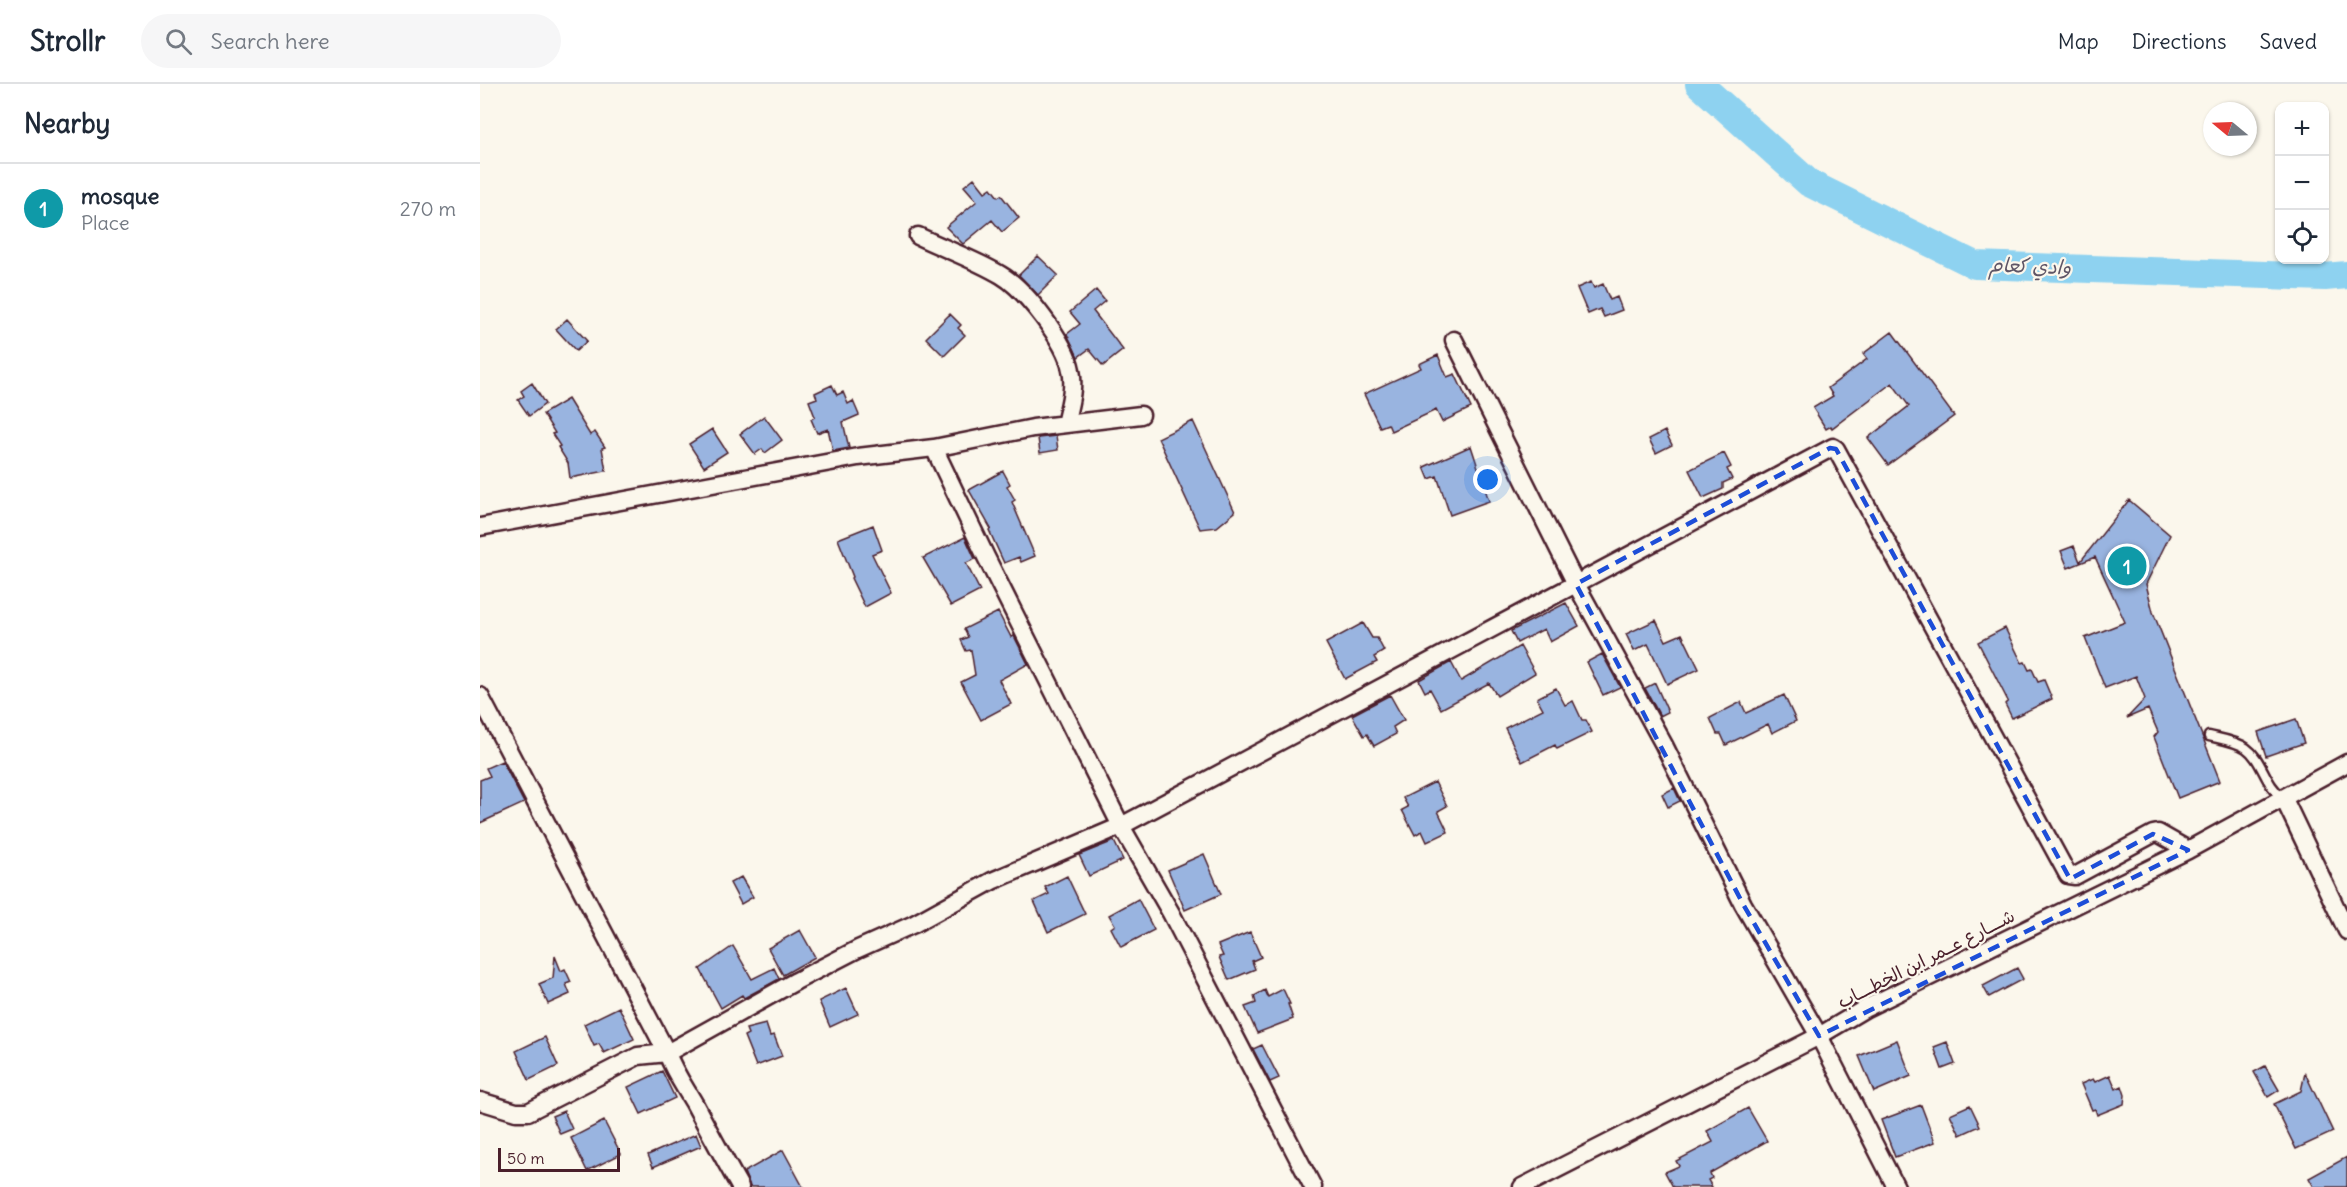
<!DOCTYPE html>
<html lang="en">
<head>
<meta charset="utf-8">
<style>
  :root { --surface:#fff; --page:#f6f6f7; --text:#1f2937; --muted:#747a83; --line:#e0e1e3; --accent:#d93025 }
  body { margin:0; font-family:Delius,"Playpen Sans Arabic",sans-serif; background:var(--page); color:var(--text) }
  .controls { position:absolute; right:18px; top:18px; display:grid; overflow:hidden; border-radius:12px; box-shadow:0 2px 4px #0004 }
  .controls button { width:54px; height:54px; display:grid; place-items:center; padding:0; border:0; border-bottom:2px solid var(--line); background:var(--surface); color:var(--text); font:30px sans-serif }
  .compass { position:absolute; left:1723px; top:18px; width:54px; height:54px; border-radius:50%; background:var(--surface); box-shadow:0 2px 4px #0004; rotate:289deg }
  .scale { position:absolute; left:18px; bottom:15px; width:122px; box-sizing:border-box; padding-left:6px; border:3px solid #4a1f2b; border-top:0; font-size:16px; line-height:21px; white-space:nowrap; color:#4a1f2b; -webkit-text-stroke:4px #fbf7ec; paint-order:stroke }
  .you { position:absolute; left:1008px; top:396px; width:21px; height:21px; margin:-15px; border:4px solid #fff; border-radius:50%; background:#1a73e8; box-shadow:0 0 0 9px #1a73e833 }
  .badge { display:grid; place-items:center; width:39px; height:39px; border-radius:50%; background:var(--accent); color:#fff; font-size:20px; font-weight:700 }
  .pin { position:absolute; translate:-50% -50%; border:3px solid #fff; box-shadow:0 2px 6px #0006 }
  .list { margin:0; padding:0; list-style:none }
  h2 { display:flex; justify-content:space-between; align-items:center; height:78px; margin:0; padding:0 24px; font-size:26px }
  h2 small { font-size:20px; font-weight:400; color:var(--muted) }
  .list li { display:grid; grid-template-columns:39px 1fr auto; gap:18px; align-items:center; box-sizing:border-box; height:90px; padding:0 24px; border-top:2px solid var(--line) }
  .list b { display:block; font-size:22px; white-space:nowrap }
  .list p { margin:0; font-size:20px; white-space:nowrap; color:var(--muted) }
  .list em { font-size:20px; font-style:normal; color:var(--muted) }
  .icon { flex:none; width:33px; height:33px; fill:none; stroke:currentColor; stroke-width:2; stroke-linecap:round; stroke-linejoin:round }
  .map { position:relative; flex:none; width:1867px; height:1103px; overflow:hidden }
  header { display:flex; align-items:center; gap:36px; box-sizing:border-box; height:84px; padding:0 30px; background:var(--surface); border-bottom:2px solid var(--line) }
  header strong { font-size:28px }
  nav { display:flex; gap:33px; margin-inline-start:auto; font-size:21px }
  .search { width:420px; height:54px; background:var(--page); display:flex; align-items:center; gap:15px; box-sizing:border-box; padding:0 21px; border-radius:33px; color:var(--muted); font-size:22px }
  main { display:flex }
  aside { flex:1; background:var(--surface) }
  .map>svg:first-child { display:block }
  .lines { fill:none; stroke-linecap:round; stroke-linejoin:round }
  .river { stroke:#8ed2f0; stroke-width:28 }
  .building { fill:#99b4e0; stroke:#4a1f2b; stroke-width:1.5 }
  .service-casing { stroke:#4a1f2b; stroke-width:13 }
  .minor-casing { stroke:#4a1f2b; stroke-width:21 }
  .service { stroke:#fbf7ec; stroke-width:8 }
  .minor { stroke:#fbf7ec; stroke-width:16 }
  .marked { fill:none; stroke:#1d4ed8; stroke-width:4.5; stroke-dasharray:12 8; stroke-linejoin:round }
  .labels { text-anchor:middle; stroke-width:4.5; stroke-linejoin:round; paint-order:stroke }
  .street-label { font-size:18px; fill:#4a1f2b; stroke:#fbf7ec }
  .water-label { font-size:20px; font-style:italic; fill:#5e5566; stroke:#fbf7ec }
</style>
</head>
<body>
<header>
<strong>Strollr</strong>
<div class="search"><svg class="icon" aria-label="search" viewBox="0 0 24 24"><circle cx="10" cy="10" r="6"/><path d="M15 15l6 6"/></svg>Search here</div>
<nav><a>Map</a><a>Directions</a><a>Saved</a></nav>
</header>
<main>
<aside>
<h2>Nearby<small></small></h2>
<ul class="list">
<li><span class="badge" style="background:#0f9aa8">1</span><div><b>mosque</b><p>Place</p></div><em>270 m</em></li>
</ul>
</aside>
<div class="map">
<svg width="1867" height="1103" viewBox="0 0 1867 1103">
  <rect width="100%" height="100%" fill="#fbf7ec"/>
  <filter id="ink" filterUnits="userSpaceOnUse"><feTurbulence type="fractalNoise" baseFrequency=".0167" numOctaves="2"/><feDisplacementMap in="SourceGraphic" scale="12" xChannelSelector="R" yChannelSelector="G"/><feConvolveMatrix kernelMatrix="1 2 1 2 8 2 1 2 1" color-interpolation-filters="sRGB"/></filter>
  <g filter="url(#ink)">
    <g class="lines">
      <path class="river" d="M1219 0 1329 99 1495 181 1845 193 1867 191"/>
    </g>
    <path class="building" d="M494 94 505 108 511 104 518 113 521 111 539 134 522 148 512 136 483 160 466 143 497 117 484 102Z
      M558 172 578 191 558 211 539 191Z
      M1111 198 1114 204 1123 200 1130 216 1137 213 1142 226 1124 233 1120 225 1108 230 1097 204Z
      M616 206 625 217 613 227 643 266 623 282 609 265 598 273 587 250 600 240 590 228Z
      M470 230 481 241 478 244 485 251 464 272 446 254Z
      M87 235 107 257 96 267 76 245Z
      M1412 248 1474 332 1408 381 1388 354 1429 322 1412 299 1352 344 1351 342 1346 345 1333 324 1353 312 1348 304 1387 275 1383 270Z
      M958 271 967 293 975 290 991 324 962 338 956 326 911 347 908 340 900 343 884 310 941 284 939 280Z
      M52 299 65 320 49 332 38 316 44 312 41 307Z
      M352 301 357 311 363 308 368 320 373 317 379 331 363 338 369 364 353 367 348 345 337 349 331 335 335 333 329 317 337 314 335 309Z
      M88 315 110 351 115 348 125 363 122 364 126 387 90 394 88 379 78 363 80 362 72 350 75 349 63 330Z
      M284 332 302 356 285 369 282 365 275 370 260 350Z
      M713 337 755 428 737 443 720 445 678 354Z
      M232 345 247 368 224 383 209 360Z
      M1185 347 1192 361 1176 369 1169 355Z
      M576 352 578 366 560 369 558 354Z
      M991 362 1009 417 970 431 957 392 949 395 944 383Z
      M1244 369 1251 383 1247 385 1252 395 1243 399V405L1223 414 1209 386Z
      M523 387 530 400 527 402 535 416 532 418 555 472 541 478 539 473 524 479 509 446 511 445 489 406Z
      M1649 416 1690 451 1666 500 1673 528 1740 697 1698 714 1674 653 1678 648 1668 625 1647 634 1665 615 1656 592 1625 604 1605 554 1645 538 1615 473 1588 484 1581 467 1594 462 1600 478Z
      M393 441 402 466 392 470 411 509 385 523 371 494 373 493 358 455Z
      M485 453 495 475 486 479 500 507 471 522 443 474Z
      M1086 519 1099 542 1070 558 1064 545 1037 559 1031 547Z
      M518 528 531 553 534 552 548 580 519 596 531 620 501 636 481 598 495 591 491 566 486 567 481 556 488 553 484 545Z
      M1176 536 1186 557 1202 550 1219 585 1187 600 1168 560 1154 567 1146 550Z
      M883 539 892 554H897L904 567 894 573 897 578 865 595 846 559Z
      M1525 544 1542 579 1545 578 1549 586 1552 585 1558 598 1564 596 1572 615 1532 634 1525 620 1528 617 1498 558Z
      M1040 562 1055 589 1017 612 1009 599 961 625 950 605 945 608 939 596 971 578 981 597Z
      M1122 570 1140 603 1123 611 1107 578Z
      M1175 599 1188 628 1180 632 1165 604Z
      M1076 604 1085 621 1093 617 1102 636H1106L1112 648 1077 665 1075 661 1042 678 1025 644 1063 625 1057 614Z
      M910 611 924 636 913 643 916 650 894 662 887 650 884 652 872 631Z
      M1304 611 1316 637 1292 649 1288 640 1246 661 1241 650H1237L1230 634 1261 618 1266 629Z
      M1816 635 1824 659 1786 672 1778 648Z
      M22 677 44 719 0 739V696L10 692 6 684Z
      M955 698 967 722 958 727 968 748 947 758 942 747 935 751 922 726 928 723 923 714Z
      M1194 704 1200 717 1188 723 1182 710Z
      M634 757 643 776 609 792 599 771Z
      M724 770 741 810 705 826 688 786Z
      M587 792 605 830 568 848 554 817 569 810 565 803Z
      M261 793 273 813 261 820 250 799Z
      M658 815 674 846 641 863 631 844 635 841 629 831Z
      M320 846 335 873 303 891 288 864Z
      M770 848 781 873 772 877 775 885 749 896 739 873 743 872 738 861Z
      M253 862 272 895 294 884 299 895 264 914 262 911 241 924 220 885Z
      M75 872 81 887 85 885 91 898 86 900 90 910 68 920 59 900 73 894Z
      M1537 884 1543 895 1509 913 1503 902Z
      M366 904 378 930 350 943 339 917Z
      M803 905 810 920H808L813 935 777 949 765 923 776 919 774 912 785 906 788 913Z
      M139 923 154 955 124 969 119 960 114 962 104 940Z
      M286 940 290 952 294 951 302 972 276 982 264 952 268 950 266 945Z
      M65 953 78 982 49 996 36 967Z
      M1417 956 1431 992 1394 1008 1379 972Z
      M1467 958 1475 980 1462 985 1454 963Z
      M782 961 799 994 790 998 773 965Z
      M1785 982 1799 1006 1788 1013 1774 988Z
      M182 987 195 1014 161 1030 148 1003Z
      M1825 989 1853 1048 1816 1065 1794 1020 1821 1007Z
      M1630 991 1636 1005 1642 1002 1645 1011 1644 1020 1617 1031 1615 1025 1612 1026 1601 1000 1613 995 1615 998Z
      M1441 1021 1455 1058 1415 1073 1401 1036Z
      M1490 1021 1500 1042 1480 1051 1470 1030Z
      M1268 1024 1287 1057 1230 1089 1232 1094 1228 1096 1232 1103H1193L1185 1088 1199 1082 1196 1077 1233 1058 1227 1047Z
      M84 1027 92 1045 80 1050 72 1032Z
      M124 1037 141 1070 107 1087 91 1054Z
      M216 1050 221 1062 173 1083 168 1071Z
      M303 1066 323 1103H270L264 1088Z
      M1867 1073V1103H1834L1829 1094Z"/>
    <g class="lines">
      <g class="service-casing">
        <path id="service" d="M1729 652C1741 655 1756 657 1766 664 1783 676 1784 700 1803 714"/>
      </g>
      <g class="minor-casing">
        <path id="minor" d="M438 152C465 165 496 176 521 191 545 205 586 258 591 286 595 303 589 323 585 340
          M974 256 1096 500 1184 661 1263 820 1339 952 1416 1103
          M454 364 553 344 661 331
          M0 443 378 373 454 364 506 473 641 742 691 829 833 1103
          M0 612 187 969 316 897 378 865 434 840 512 797 641 742 1353 363 1356 365 1588 791 1595 792 1673 750 1678 749 1708 766
          M1804 715 1867 847
          M0 1017 36 1028H48L158 972 187 969C194 988 204 1002 214 1019 229 1047 244 1075 260 1103
          M1042 1103 1339 952 1386 924 1708 766 1867 679"/>
      </g>
      <use href="#service" class="service"/>
      <use href="#minor" class="minor"/>
    </g>
  </g>
  <path class="marked" d="M1350 364 1356 365 1590 795 1673 750 1708 766 1339 952 1263 820 1096 500Z"/>
  <g class="labels">
    <g class="street-label">
      <text transform="translate(1446 875) rotate(-27)" y="6">شــــارع عــمر ابن الخطــــاب</text>
    </g>
    <g class="water-label">
      <text transform="translate(1550 182) rotate(2)" y="7">وادي كعام</text>
    </g>
  </g>
</svg>
<div class="controls">
<button>+</button>
<button>−</button>
<button><svg class="icon" aria-label="locate" viewBox="0 0 24 24"><circle cx="12" cy="12" r="6"/><path d="M12 2v4M12 18v4M2 12h4M18 12h4"/></svg></button>
</div>
<svg class="compass" viewBox="-18 -18 36 36"><path d="M0-13l5 13h-10z" fill="#e53935"/><path d="M0 13l5-13h-10z" fill="#747a83"/></svg>
<div class="scale">50 m</div>
<div class="you"></div>
<div class="pin badge" style="left:1647px;top:482px;background:#0f9aa8">1</div>
</div>
</main>
</body>
</html>
